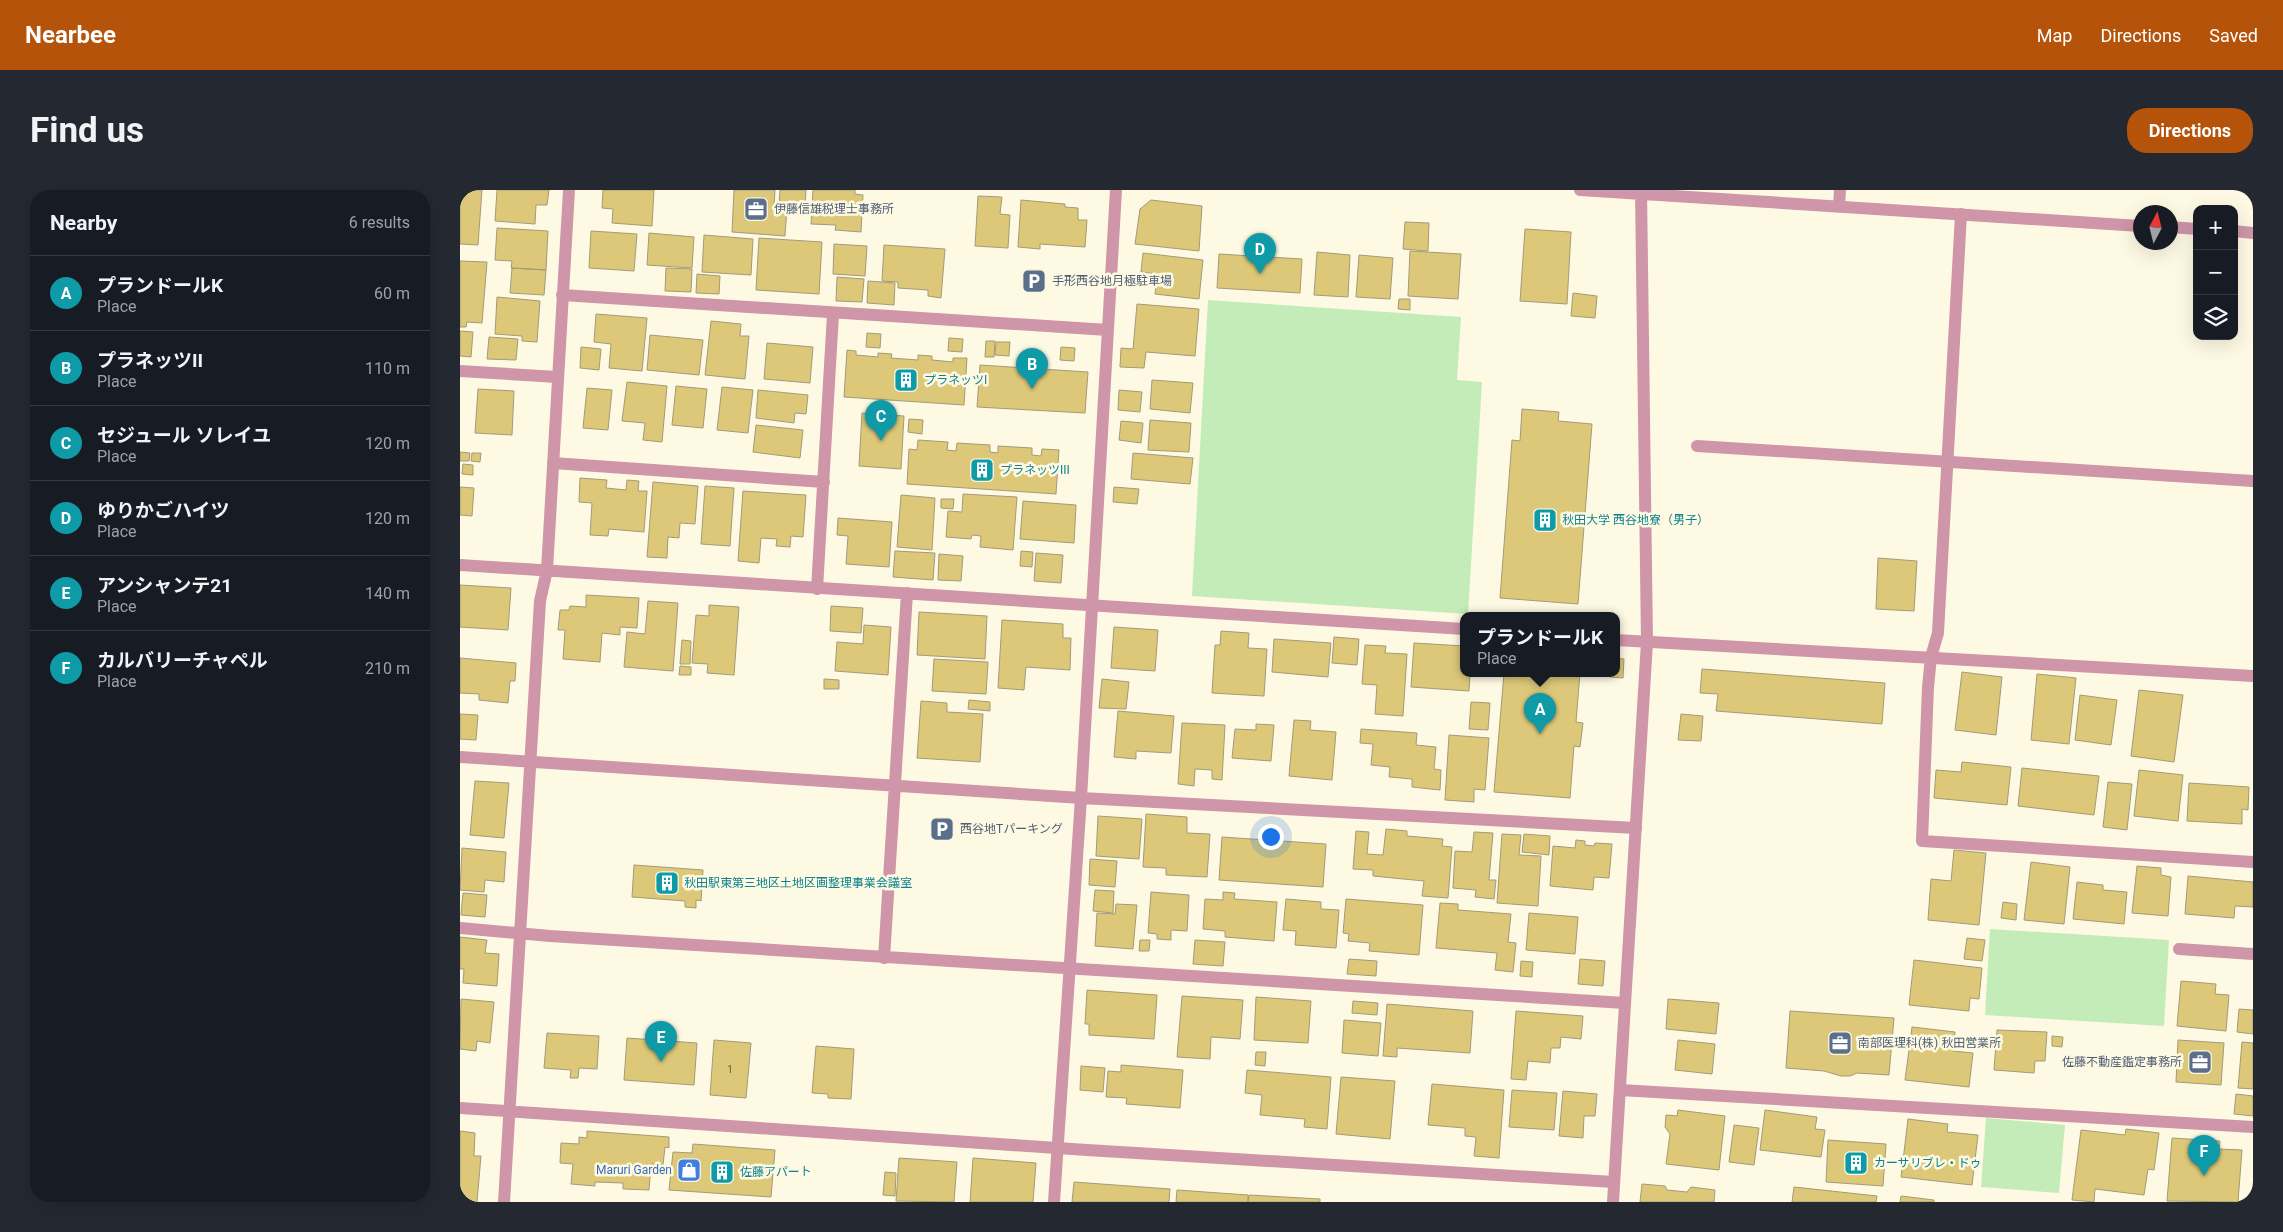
<!DOCTYPE html>
<html lang="en">
<head>
<meta charset="utf-8">
<style>
  :root { --surface:#171b24; --page:#242831; --text:#f1f3f6; --muted:#9ea1a6; --line:#363941; --accent:#b45309 }
  body { margin:0; font-family:Roboto,"Noto Sans JP",sans-serif; background:var(--page); color:var(--text) }
  .controls { position:absolute; right:15px; top:15px; display:grid; overflow:hidden; border-radius:10px; box-shadow:0 5px 20px #0002 }
  .controls button { width:45px; height:45px; display:grid; place-items:center; padding:0; border:0; border-bottom:1px solid var(--line); background:var(--surface); color:var(--text); font:25px sans-serif }
  .compass { position:absolute; left:1673px; top:15px; width:45px; height:45px; border-radius:50%; background:var(--surface); box-shadow:0 5px 20px #0002; rotate:7deg }
  .you { position:absolute; left:810px; top:646px; width:18px; height:18px; margin:-12px; border:4px solid #fff; border-radius:50%; background:#1a73e8; box-shadow:0 0 0 8px #1a73e833 }
  .badge { display:grid; place-items:center; width:32px; height:32px; border-radius:50%; background:var(--accent); color:#fff; font-size:16px; font-weight:700 }
  .pin { position:absolute; translate:-50% -41px; filter:drop-shadow(0 1px 2px #0008) }
  .pin::after { content:''; position:absolute; top:26px; width:18px; height:15px; background:inherit; clip-path:polygon(0 0,100% 0,50% 100%) }
  .popup { position:absolute; left:1000px; top:422px; width:160px; height:65px; box-sizing:border-box; display:grid; place-content:center; border-radius:10px; background:var(--surface); filter:drop-shadow(0 1px 4px #0005); font-size:16px; white-space:nowrap; color:var(--muted) }
  .popup b { font-size:19px; color:var(--text) }
  .popup::after { content:''; position:absolute; left:50%; top:100%; margin-left:-10px; border:10px solid transparent; border-top-color:var(--surface) }
  .list { margin:0; padding:0; list-style:none }
  h2 { display:flex; justify-content:space-between; align-items:center; height:65px; margin:0; padding:0 20px; font-size:21px }
  h2 small { font-size:16px; font-weight:400; color:var(--muted) }
  .list li { display:grid; grid-template-columns:32px 1fr auto; gap:15px; align-items:center; box-sizing:border-box; height:75px; padding:0 20px; border-top:1px solid var(--line) }
  .list b { display:block; font-size:19px; white-space:nowrap }
  .list p { margin:0; font-size:16px; white-space:nowrap; color:var(--muted) }
  .list em { font-size:16px; font-style:normal; color:var(--muted) }
  .icon { flex:none; width:28px; height:28px; fill:none; stroke:currentColor; stroke-width:2; stroke-linecap:round; stroke-linejoin:round }
  .map { position:relative; flex:none; width:1793px; height:1012px; overflow:hidden; border-radius:20px }
  header { display:flex; align-items:center; gap:30px; box-sizing:border-box; height:70px; padding:0 25px; background:var(--accent); color:#fff }
  header strong { font-size:24px }
  nav { display:flex; gap:28px; margin-inline-start:auto; font-size:18px }
  .intro { display:flex; align-items:center; justify-content:space-between; box-sizing:border-box; height:120px; padding:0 30px }
  h1 { margin:0; font-size:35px }
  .button { padding:12px 22px; border-radius:20px; background:var(--accent); color:#fff; font-size:18px; font-weight:700 }
  main { display:flex; gap:30px; padding:0 30px }
  aside { flex:1; background:var(--surface); border-radius:20px; box-shadow:0 5px 20px #0002 }
  .map>svg:first-child { display:block }
  .green { fill:#c3ecb9 }
  .building { fill:#dcc878; stroke:#a39b78 }
  .lines { fill:none; stroke-linecap:round; stroke-linejoin:round }
  .minor { stroke:#cf95a8; stroke-width:12 }
  .tertiary { stroke:#cf95a8; stroke-width:12 }
  .labels { text-anchor:middle; stroke-width:5; stroke-linejoin:round; paint-order:stroke }
  .number-label { font-size:10px; fill:#686041 }
  .service-label { font-size:12px; fill:#4e5e75; stroke:#fef9e3; text-anchor:start }
  .culture-label { font-size:12px; fill:#0d838f; stroke:#fef9e3; text-anchor:start }
  .shop-label { font-size:12px; fill:#366cbe; stroke:#fef9e3; text-anchor:end }
</style>
</head>
<body>
<header>
<strong>Nearbee</strong>
<nav><a>Map</a><a>Directions</a><a>Saved</a></nav>
</header>
<div class="intro"><h1>Find us</h1><a class="button">Directions</a></div>
<main>
<aside>
<h2>Nearby<small>6 results</small></h2>
<ul class="list">
<li><span class="badge" style="background:#0f9aa8">A</span><div><b>プランドールK</b><p>Place</p></div><em>60 m</em></li>
<li><span class="badge" style="background:#0f9aa8">B</span><div><b>プラネッツII</b><p>Place</p></div><em>110 m</em></li>
<li><span class="badge" style="background:#0f9aa8">C</span><div><b>セジュール ソレイユ</b><p>Place</p></div><em>120 m</em></li>
<li><span class="badge" style="background:#0f9aa8">D</span><div><b>ゆりかごハイツ</b><p>Place</p></div><em>120 m</em></li>
<li><span class="badge" style="background:#0f9aa8">E</span><div><b>アンシャンテ21</b><p>Place</p></div><em>140 m</em></li>
<li><span class="badge" style="background:#0f9aa8">F</span><div><b>カルバリーチャペル</b><p>Place</p></div><em>210 m</em></li>
</ul>
</aside>
<div class="map">
<svg width="1793" height="1012" viewBox="0 0 1793 1012">
  <rect width="100%" height="100%" fill="#fef9e3"/>
  <path class="green" d="M748 110 1001 127 997 190 1022 192 1008 424 732 406Z
    M1530 739 1709 750 1704 836 1525 825Z
    M1526 928 1605 935 1599 1003 1521 997Z"/>
  <path class="building" d="M0 0H22L18 55 0 54Z
    M37 0H89L87 15H76L75 34 35 31Z
    M143 0H194L192 36 152 33 153 19 142 18Z
    M274 0H315L314 17 327 18 325 46 272 42Z
    M320 0H346L345 18 319 16Z
    M353 0H395V4L403 5 401 42 375 40 376 35 351 34Z
    M518 6 542 7 540 24 550 25 548 58 515 56Z
    M561 10 605 14V17L618 18V30H627L625 57 580 54V59L558 57Z
    M691 10 742 16 739 61 675 54 680 19Z
    M945 32 969 33 968 61 943 59Z
    M37 38 88 41 86 80 51 78 52 71 35 70Z
    M1065 39 1111 42 1107 114 1060 111Z
    M131 41 177 44 174 81 129 78Z
    M189 43 234 47 232 78 187 75Z
    M244 45 293 49 291 85 242 82Z
    M299 48 362 52 359 104 296 100Z
    M374 54 407 56 405 86 373 84Z
    M424 55 485 59 481 108 468 106V100L438 98V92L422 91Z
    M950 61 1001 64 998 109 948 106Z
    M857 62 890 65 888 107 854 105Z
    M683 63 743 70 739 109 695 104 697 84 681 82Z
    M759 64 842 69 840 103 757 98Z
    M899 65 933 68 930 109 896 107Z
    M0 71 27 72 22 133 7 132 6 137H0Z
    M52 78 86 80 84 105 50 103Z
    M206 78 232 79 231 102 205 101Z
    M237 84 260 86 259 104 236 103Z
    M377 87 404 89 402 112 376 111Z
    M408 91 435 93 434 115 407 113Z
    M1113 103 1137 106 1135 128 1111 126Z
    M37 107 80 111 77 152 62 151V146L35 144Z
    M939 109H950V120L938 119Z
    M677 114 739 119 735 166 686 162 684 178 660 177 661 158 673 159Z
    M136 124 187 128 182 181 149 178 151 154 134 152Z
    M251 131 281 134 280 146H289L285 189 245 185Z
    M0 141 13 142 11 167 0 166Z
    M407 143 421 144 420 158 406 157Z
    M190 145 243 150 239 185 187 180Z
    M29 147 58 149 56 170 27 169Z
    M489 148 503 149 502 162 488 161Z
    M526 151H535L534 167H525Z
    M536 152H550L549 166 535 165Z
    M307 153 353 157 350 193 304 189Z
    M121 157 141 159 139 180 120 178Z
    M601 157 615 158 614 171 600 170Z
    M387 160 396 161V165L418 167V163L432 164 431 168 458 170V165L472 166V170L493 172V168H507L504 215 384 207Z
    M520 175 628 182 625 223 517 217Z
    M692 190 733 193 730 223 690 219Z
    M167 192 207 196 202 252 183 250 185 233 162 231Z
    M216 196 247 199 243 238 212 235Z
    M262 197 293 200 288 243 257 240Z
    M127 198 152 200 148 240 123 238Z
    M18 199 54 201 52 245 15 243Z
    M298 200 348 205 346 224 335 223 334 233 296 228Z
    M659 200 682 202 680 222 658 220Z
    M1062 219 1099 222 1098 231 1132 234 1118 414 1040 408 1052 250 1060 251Z
    M402 223 444 226 441 279 399 276Z
    M449 229 463 230 462 244 448 242Z
    M690 230 731 233 729 262 688 260Z
    M661 231 683 233 681 253 659 250Z
    M296 235 343 240 340 268 293 262Z
    M458 250 488 252 487 260 496 261 497 253 530 255V262L538 263V256L572 258V265L581 266 582 259 599 260 596 304 447 294 449 259 457 260Z
    M0 262 10 263 9 271H0Z
    M12 263H21L20 272 11 271Z
    M673 263 733 268 730 294 671 289Z
    M3 274 13 275V285L2 284Z
    M120 288 147 290 146 298 166 300 167 290 179 291 178 301H187L184 342 149 339 148 346 130 345 132 313 119 312Z
    M193 292 238 296 235 334 220 333 219 348 208 347 207 368 187 367Z
    M245 296 274 298 270 356 241 354Z
    M0 297 14 298 12 326 0 325Z
    M654 297 679 299 677 314 653 312Z
    M283 301 346 305 343 347 331 346 330 357 316 356 317 349 301 348 299 373 278 371Z
    M503 304 557 307 553 360 520 357 521 346 512 345 511 349 486 347 488 321 502 322Z
    M441 305 475 308 472 360 437 357Z
    M481 309H494L493 319 481 318Z
    M563 311 616 315 614 353 560 349Z
    M378 328 432 332 429 377 386 374 388 346 377 345Z
    M435 361 475 363 473 390 433 387Z
    M561 361 573 362 572 377 560 376Z
    M576 363 603 365 601 393 574 391Z
    M479 364 503 366 501 391 478 390Z
    M1418 368 1457 371 1454 421 1416 419Z
    M0 395 51 398 48 440 0 437Z
    M126 405 179 408 177 438 160 437V445L142 443 140 472 103 469 105 440H98L100 420H109L110 416 126 417Z
    M188 411 218 413 213 481 164 477 167 442 185 444Z
    M249 415 279 417 274 485 247 483 248 474 232 473 236 425 249 426Z
    M371 416 403 418 401 443 370 441Z
    M459 422 527 426 525 469 457 465Z
    M542 430 603 434V448H611L610 480 566 477 564 500 538 498Z
    M404 435 431 437 428 485 375 481 377 452 403 454Z
    M654 437 698 440 695 481 651 478Z
    M761 441 789 443 788 458 807 459 804 506 752 503 755 455H760Z
    M874 447 899 449 897 475 872 473Z
    M814 449 871 453 868 487 812 482Z
    M222 450 231 451 230 474H220Z
    M954 453 1004 456V483H1010L1009 501 951 497Z
    M905 455 926 456 925 463 947 464 943 526 915 524 917 495 902 494Z
    M0 468 56 473 55 491H50L48 513 19 510V504L0 503Z
    M1156 468 1164 469 1163 488 1150 487V483H1156Z
    M474 469 528 472 526 504 472 501Z
    M220 476 231 477V485H219Z
    M1242 479 1425 493 1422 534 1256 521 1258 504 1240 503Z
    M1502 482 1542 487 1536 545 1495 540Z
    M1044 483H1120L1116 532 1123 533 1120 557 1114 556 1110 608 1034 602Z
    M1577 484 1616 488 1609 554 1571 550Z
    M364 489 379 490V499H364Z
    M642 489 669 492 666 519 639 518Z
    M1679 500 1723 505 1714 572 1671 566Z
    M1620 505 1657 510 1651 555 1615 550Z
    M509 510 530 512V521L508 519Z
    M461 511 487 513V522L523 524 520 572 457 568Z
    M1011 512 1030 513 1028 540 1009 539Z
    M658 521 714 526 711 563 676 561V569L654 567Z
    M0 524 18 525 16 550 0 549Z
    M1221 524 1243 526 1241 551 1218 550Z
    M834 530 851 531 850 540 876 542 872 590 829 586Z
    M722 533 765 535 762 590 752 589V580L735 579 734 596 718 594Z
    M796 534 814 535 811 571 772 568 775 539 796 540Z
    M901 539 957 543 956 555 976 557 974 579 981 580 980 600 952 597V589L929 587 930 577 911 575 913 554 900 553Z
    M989 545 1029 548 1025 600 1014 599V612L985 610Z
    M1502 572 1551 577 1547 615 1474 608 1476 580 1501 582Z
    M1562 578 1639 586 1634 625 1558 616Z
    M1679 580 1723 585 1718 631 1674 626Z
    M15 591 49 593 44 648 10 645Z
    M1648 592 1672 594 1667 640 1643 637Z
    M1729 593 1789 597 1788 620 1782 619V634L1727 631Z
    M686 624 727 627V643L750 644 747 687 706 685V678L683 677Z
    M638 626 682 629 679 669 636 666Z
    M926 639 947 641V646L983 649 982 656 992 657 988 708 962 706 964 691 913 686V680L893 679 896 641 909 642 907 664 923 665Z
    M1014 642 1033 643 1029 690H1036L1034 709 1015 707 1016 700 993 698 995 661 1012 662Z
    M1042 644 1061 645 1059 665 1081 666 1078 716 1037 713Z
    M1064 644 1090 646 1089 665 1062 662Z
    M762 647 866 654 863 697 759 690Z
    M1116 650 1125 651V655L1134 656 1135 653 1152 654 1149 688 1134 687 1133 700 1090 696 1093 656 1115 658Z
    M2 658 46 662 44 692 25 690 24 702 0 700Z
    M1494 660 1526 663 1519 735 1468 730 1471 689 1491 691Z
    M630 669 657 671 655 697 629 695Z
    M1571 672 1610 677 1604 734 1564 730Z
    M174 675 243 680 241 711 236 710V718L225 717V711L172 707Z
    M1677 676 1701 678V685L1711 687 1708 726 1672 723Z
    M1728 686 1793 692V717L1775 716 1774 728 1725 724Z
    M1617 692 1643 695V700L1667 702 1664 734 1613 729Z
    M635 700 654 701 653 723 633 721Z
    M691 702 729 705 727 741 711 740V750L697 749V744L688 743Z
    M763 702 775 703 774 709 817 712 814 751 765 747V741L743 739 745 709 763 710Z
    M3 703 27 705 25 727 1 725Z
    M826 709 861 712V719L879 720 876 758 835 755 836 741 823 740Z
    M886 709 963 715 959 765 909 761 910 753 888 751 889 744 883 743Z
    M1543 712 1557 714 1556 730 1541 728Z
    M980 713 998 714V720L1051 724 1048 752 1056 753 1053 782 1035 780 1037 763 976 758Z
    M656 714 677 715 673 759 635 756 637 723 655 724Z
    M1069 723 1118 727 1115 764 1066 760Z
    M0 747 27 750 25 763 39 764 37 796 3 793 4 779H0Z
    M1507 748 1525 750 1522 771 1504 769Z
    M680 750H690L689 761H679Z
    M735 750 765 752 763 776 733 774Z
    M889 769 917 771 916 786 887 784Z
    M1120 769 1145 771 1143 796 1118 794Z
    M1454 770 1522 778 1519 809 1510 808 1509 821 1449 815Z
    M1061 771 1073 772 1072 787 1060 786Z
    M1721 791 1756 794 1755 804 1769 805 1766 841 1717 836Z
    M627 800 697 805 694 849 629 845V834H625Z
    M722 806 783 810 780 849 751 847 750 869 717 867Z
    M796 807 851 811 848 853 794 850Z
    M1 809 34 812 30 853 17 851 16 861 0 859Z
    M1208 809 1259 813 1256 844 1206 839Z
    M893 811 918 813 917 825 892 823Z
    M927 814 1013 821 1010 863 937 858V867L923 866Z
    M1779 819 1793 820V844L1777 842Z
    M1056 821 1123 826 1121 849 1101 847 1100 858H1091L1090 873 1068 871 1066 890 1051 889Z
    M1330 821 1434 828 1429 885 1397 883 1390 886H1381L1364 881 1326 878Z
    M884 830 921 833 918 866 882 863Z
    M1452 837 1495 842 1493 861 1513 863 1509 897 1445 890Z
    M1537 840 1587 842 1585 871H1575L1574 883 1534 880Z
    M87 843 139 846 137 879 119 878 118 888H110L111 880 84 878Z
    M1592 846 1603 847 1602 857 1592 856Z
    M167 848 237 853 234 895 164 890Z
    M254 850 291 853 286 908 250 905Z
    M1218 850 1255 854 1252 884 1215 880Z
    M1718 850 1764 853 1761 895 1716 892Z
    M1782 852 1793 853V899L1778 898Z
    M356 856 394 859 391 909 368 908V904L352 903Z
    M796 862H806L805 876 795 875Z
    M661 875 723 880 720 918 666 914 667 908 646 907 648 881 661 882Z
    M621 876 645 878 643 902 620 900Z
    M787 880 871 887 867 939 844 937 845 929 800 925 802 905 785 903Z
    M881 887 935 891 930 949 876 944Z
    M972 894 1044 900 1039 968 1014 966 1016 947 1005 946V938L968 935Z
    M1052 900 1097 903 1094 940 1049 937Z
    M1103 901 1137 904 1135 926H1124L1123 948 1099 946Z
    M1776 904 1793 906V926L1774 924Z
    M1218 920 1265 926 1259 980 1206 974 1210 944 1205 937 1206 925 1217 926Z
    M1305 920 1357 927 1355 939 1365 940 1361 967 1300 960Z
    M1448 929 1488 934 1487 942 1518 945 1512 995 1441 987Z
    M1274 935 1299 938 1294 975 1269 972Z
    M1666 939 1699 943 1694 980 1688 979 1684 1005 1635 999 1634 1012 1612 1010 1621 940 1665 945Z
    M0 941 15 943 14 966H21L17 1012H0Z
    M127 941 209 947V958L205 957 203 975 191 974 189 1000 163 999V993L135 992V996L111 994 113 974 100 973 101 953 119 954V947L127 948Z
    M1712 948 1760 951 1759 959 1782 960 1778 1012 1707 1011Z
    M1368 950 1426 954 1423 996 1366 992Z
    M233 954 315 960 311 1007 209 1000 213 962 232 963Z
    M439 968 497 972 494 1012 436 1011Z
    M513 968 576 973 573 1012H510Z
    M425 982 436 983 435 1006 423 1005Z
    M614 992 710 999 709 1012H612Z
    M1182 994 1205 996 1207 1000 1227 1002 1231 997 1255 1000 1254 1012H1180Z
    M1334 997 1417 1006 1416 1012H1332Z
    M717 1000 788 1005V1012H716Z
    M789 1005 860 1009V1012H788Z
    M1441 1006 1474 1010V1012H1440Z"/>
  <g class="lines">
    <path class="minor" d="M1379 16 1380 0
      M1501 24 1478 443 1471 467 1468 497 1462 651 1793 672
      M102 105 648 140
      M0 181 97 187
      M1237 256 1793 291
      M93 273 364 292
      M0 375 1004 439
      M357 399 373 124
      M1156 450 1793 486
      M0 567 621 608 1176 638
      M0 738 90 746 1165 813
      M1719 759 1793 764
      M424 768 447 403
      M1160 900 1793 937
      M0 918 627 960 1154 992
      M44 1012 80 411 87 380 109 0
      M594 1012 621 608 656 0"/>
    <path class="tertiary" d="M1120 0 1680 36
      M1710 37 1737 39
      M1774 41 1793 43
      M1153 1012 1187 452 1181 0"/>
  </g>
  <defs>
    <g id="office-square" transform="scale(1.25)"><rect x="-9" y="-9" width="18" height="18" rx="4" fill="#5c6f8a" stroke="#fef9e3"/><path d="M-6-3h4V-5.5h4V-3h4V5H-6ZM-1-4.5V-3h2v-1.5ZM-6 0V1H6V0Z" fill="#fff"/></g>
    <g id="parking-square" transform="scale(1.25)"><rect x="-9" y="-9" width="18" height="18" rx="4" fill="#5c6f8a" stroke="#fef9e3"/><path d="M-3.5-5.5H1a3.5 3.5 0 0 1 0 7H-1V5.5H-3.5ZM-1-3.4V-.6H.8a1.4 1.4 0 0 0 0-2.8Z" fill="#fff"/></g>
    <g id="building-square" transform="scale(1.25)"><rect x="-9" y="-9" width="18" height="18" rx="4" fill="#0f9aa8" stroke="#fef9e3"/><path d="M-4-6H4V6H1V3H-1V6H-4ZM-2.5-4.3h1.7v1.8h-1.7ZM.8-4.3h1.7v1.8H.8ZM-2.5-1h1.7V.8h-1.7ZM.8-1h1.7V.8H.8Z" fill="#fff"/></g>
    <g id="shop-square" transform="scale(1.25)"><rect x="-9" y="-9" width="18" height="18" rx="4" fill="#3f7fe0" stroke="#fef9e3"/><path d="M-5-2.5h2.3a2.7 3.5 0 0 1 5.4 0H5L5.5 6h-11ZM-1.5-2.5h3a1.5 2.3 0 0 0-3 0Z" fill="#fff"/></g>
  </defs>
  <g fill-rule="evenodd">
    <use href="#office-square" x="296" y="19"/>
    <use href="#parking-square" x="574" y="91"/>
    <use href="#building-square" x="446" y="190"/>
    <use href="#building-square" x="522" y="280"/>
    <use href="#building-square" x="1085" y="330"/>
    <use href="#parking-square" x="482" y="639"/>
    <use href="#building-square" x="207" y="693"/>
    <use href="#office-square" x="1380" y="853"/>
    <use href="#office-square" x="1740" y="872"/>
    <use href="#building-square" x="1396" y="973"/>
    <use href="#shop-square" x="229" y="980"/>
    <use href="#building-square" x="262" y="982"/>
  </g>
  <g class="labels">
    <g class="number-label">
      <text x="270" y="883">1</text>
    </g>
    <g class="service-label">
      <text x="314" y="23">伊藤信雄税理士事務所</text>
      <text x="592" y="95">手形西谷地月極駐車場</text>
      <text x="500" y="643">西谷地Tパーキング</text>
      <text x="1398" y="857">南部医理科(株) 秋田営業所</text>
      <text x="1722" y="876" text-anchor="end">佐藤不動産鑑定事務所</text>
    </g>
    <g class="culture-label">
      <text x="464" y="194">プラネッツI</text>
      <text x="540" y="284">プラネッツIII</text>
      <text x="1102" y="334">秋田大学 西谷地寮（男子）</text>
      <text x="224" y="697">秋田駅東第三地区土地区画整理事業会議室</text>
      <text x="1414" y="977">カーサリブレ・ドゥ</text>
      <text x="280" y="986">佐藤アパート</text>
    </g>
    <g class="shop-label">
      <text x="212" y="984">Maruri Garden</text>
    </g>
  </g>
</svg>
<div class="controls">
<button>+</button>
<button>−</button>
<button><svg class="icon" aria-label="layers" viewBox="0 0 24 24"><path d="M12 4l9 5-9 5-9-5zM3 14l9 5 9-5"/></svg></button>
</div>
<svg class="compass" viewBox="-18 -18 36 36"><path d="M0-13l5 13h-10z" fill="#e53935"/><path d="M0 13l5-13h-10z" fill="#9ea1a6"/></svg>
<div class="you"></div>
<div class="pin badge" style="left:1080px;top:544px;background:#0f9aa8">A</div>
<div class="popup"><b>プランドールK</b>Place</div>
<div class="pin badge" style="left:572px;top:199px;background:#0f9aa8">B</div>
<div class="pin badge" style="left:421px;top:251px;background:#0f9aa8">C</div>
<div class="pin badge" style="left:800px;top:84px;background:#0f9aa8">D</div>
<div class="pin badge" style="left:201px;top:872px;background:#0f9aa8">E</div>
<div class="pin badge" style="left:1744px;top:986px;background:#0f9aa8">F</div>
</div>
</main>
</body>
</html>
